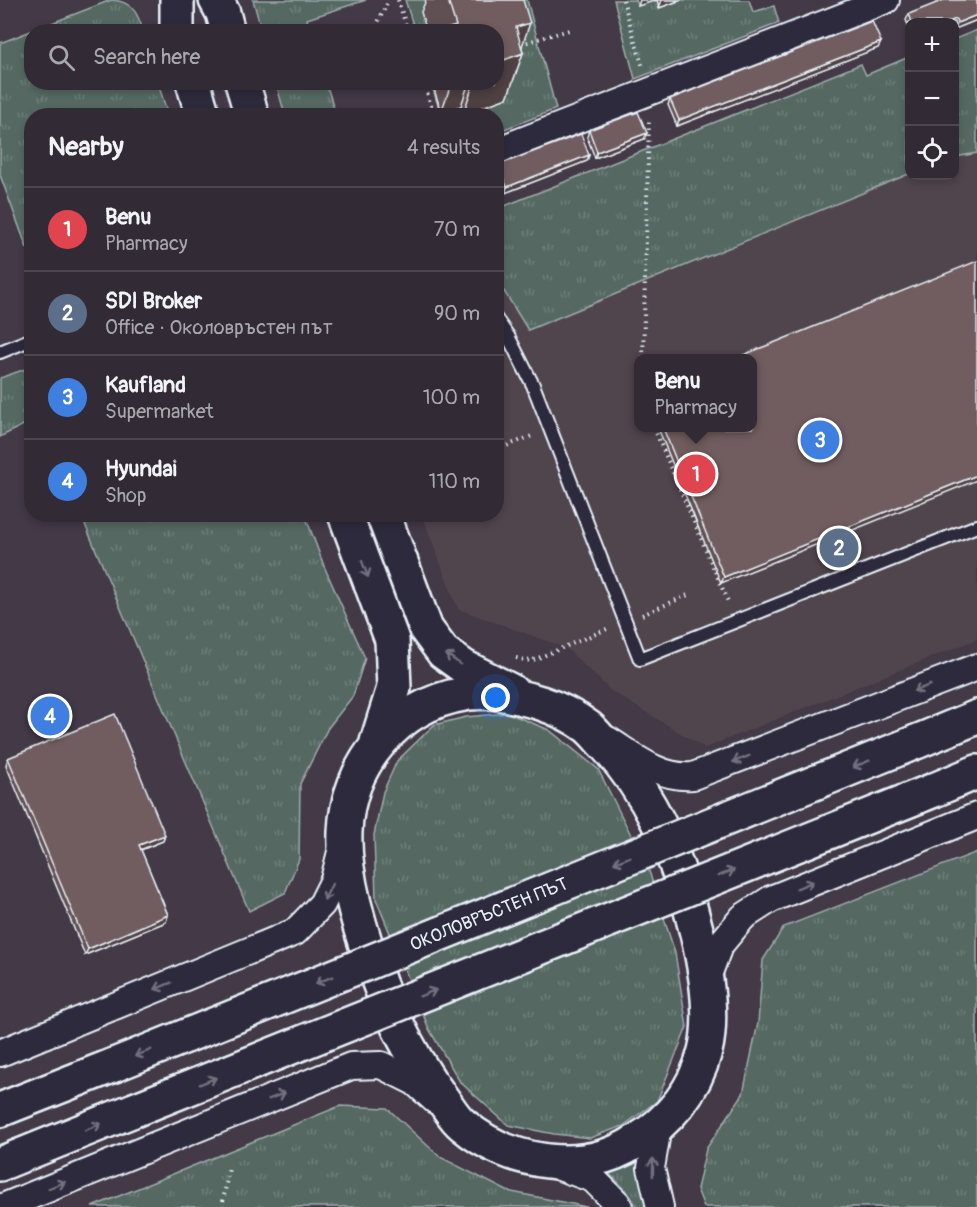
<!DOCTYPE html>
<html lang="en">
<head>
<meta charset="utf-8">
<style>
  :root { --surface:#322b35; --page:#3a333d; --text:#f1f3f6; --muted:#a8a7ad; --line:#4d4750; --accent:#ffd166 }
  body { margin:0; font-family:Pangolin,sans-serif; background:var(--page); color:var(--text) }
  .controls { position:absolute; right:18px; top:18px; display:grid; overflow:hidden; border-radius:12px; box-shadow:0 3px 9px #0003 }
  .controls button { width:54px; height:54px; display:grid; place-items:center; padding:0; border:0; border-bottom:2px solid var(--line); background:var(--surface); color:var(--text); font:30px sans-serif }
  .you { position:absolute; left:496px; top:698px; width:21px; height:21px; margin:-15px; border:4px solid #fff; border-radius:50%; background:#1a73e8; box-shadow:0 0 0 9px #1a73e833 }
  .badge { display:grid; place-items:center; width:39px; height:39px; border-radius:50%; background:var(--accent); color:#fff; font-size:20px; font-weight:700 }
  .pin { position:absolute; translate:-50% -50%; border:3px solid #fff; box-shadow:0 2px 6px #0006 }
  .popup { position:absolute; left:634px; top:354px; width:123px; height:78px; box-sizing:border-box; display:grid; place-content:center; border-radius:12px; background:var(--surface); filter:drop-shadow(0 2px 4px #0005); font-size:20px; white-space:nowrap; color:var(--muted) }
  .popup b { font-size:22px; color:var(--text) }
  .popup::after { content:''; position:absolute; left:50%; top:100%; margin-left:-12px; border:12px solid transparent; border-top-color:var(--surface) }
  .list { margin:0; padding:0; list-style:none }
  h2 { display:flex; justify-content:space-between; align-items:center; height:78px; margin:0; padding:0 24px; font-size:26px }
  h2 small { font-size:20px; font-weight:400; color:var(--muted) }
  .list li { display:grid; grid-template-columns:39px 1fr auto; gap:18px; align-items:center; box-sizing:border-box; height:84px; padding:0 24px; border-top:2px solid var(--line) }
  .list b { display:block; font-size:22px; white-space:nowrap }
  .list p { margin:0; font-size:20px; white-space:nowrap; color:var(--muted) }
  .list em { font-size:20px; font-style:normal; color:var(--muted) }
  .icon { flex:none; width:33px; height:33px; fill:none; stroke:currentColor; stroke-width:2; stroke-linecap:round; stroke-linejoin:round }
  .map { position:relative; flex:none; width:977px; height:1207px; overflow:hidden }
  .search { position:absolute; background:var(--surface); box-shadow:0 3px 9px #0003; left:24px; top:24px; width:480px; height:66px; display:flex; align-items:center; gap:15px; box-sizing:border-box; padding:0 21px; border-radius:24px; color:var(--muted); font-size:22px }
  .panel { position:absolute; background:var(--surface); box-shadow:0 3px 9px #0003; left:24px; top:108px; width:480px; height:414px; border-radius:24px }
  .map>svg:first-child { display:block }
  .built { fill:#51444e; fill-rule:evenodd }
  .grass { fill:url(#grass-tufts); stroke:#9eadad; stroke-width:1.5 }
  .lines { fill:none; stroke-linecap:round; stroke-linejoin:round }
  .lane-casing { stroke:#e8f1f8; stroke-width:16 }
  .street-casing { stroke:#e8f1f8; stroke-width:30 }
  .primary-casing { stroke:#e8f1f8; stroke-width:38 }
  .highway-casing { stroke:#e8f1f8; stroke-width:38 }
  .path { stroke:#e8f1f8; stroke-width:4; stroke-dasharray:1.5 4.5; stroke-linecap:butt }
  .lane { stroke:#2f2a3d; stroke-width:12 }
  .street { stroke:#2f2a3d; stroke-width:26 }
  .primary { stroke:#2f2a3d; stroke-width:33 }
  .highway { stroke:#2f2a3d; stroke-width:33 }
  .highway-bridge-casing { stroke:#e8f1f8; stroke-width:38; stroke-linecap:butt }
  .highway-bridge { stroke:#2f2a3d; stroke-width:33 }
  .wall { fill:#615052; stroke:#e8f1f8; stroke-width:1.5 }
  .shaded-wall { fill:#4f4142; stroke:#e8f1f8; stroke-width:1.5 }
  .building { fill:#715d5f; stroke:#e8f1f8; stroke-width:1.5 }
  .oneway { stroke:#70707e }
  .labels { text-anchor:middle; stroke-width:4.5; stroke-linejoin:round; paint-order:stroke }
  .street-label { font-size:18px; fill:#e8f1f8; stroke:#2f2a3d }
</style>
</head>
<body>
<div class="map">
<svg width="977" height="1207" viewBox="0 0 977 1207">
  <defs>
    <pattern id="grass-tufts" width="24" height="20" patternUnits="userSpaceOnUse" patternTransform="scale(1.5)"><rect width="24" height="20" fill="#556962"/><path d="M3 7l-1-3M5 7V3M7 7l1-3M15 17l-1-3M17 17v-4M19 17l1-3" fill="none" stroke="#6d7f79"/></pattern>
  </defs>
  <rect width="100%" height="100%" fill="#433947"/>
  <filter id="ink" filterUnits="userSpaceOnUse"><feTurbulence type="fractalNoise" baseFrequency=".0167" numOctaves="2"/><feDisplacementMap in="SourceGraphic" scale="12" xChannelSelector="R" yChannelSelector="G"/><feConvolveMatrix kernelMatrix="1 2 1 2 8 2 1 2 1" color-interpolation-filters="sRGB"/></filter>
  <g filter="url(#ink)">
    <path class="built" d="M977 153V639L705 748 611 691 566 648 458 609 422 515 496 514 497 292 504 290 528 330 909 174 910 176H954L955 157ZM639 358H753V428H639Z"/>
    <path class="grass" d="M111 0C132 1 138 13 143 31L32 32V82L158 83 168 115 32 116V246L27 248 0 175V43Z
      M253 0H366L307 19 310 31 262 32Z
      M405 0H427V31H415Z
      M490 0H527L556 109 497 132 496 116 441 115 431 83 442 112 461 106 463 114 485 107V105L513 69Z
      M614 0H636L638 5 657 0 660 7 682 0H749L753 12 774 6 779 23 635 79Z
      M977 30V153L955 157V39Z
      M909 57V174L528 330 504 291 497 292V209L861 64 866 75Z
      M276 83H326L336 115H285Z
      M31 367V421L0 437V378Z
      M81 515H305L324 566 365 658 353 696 328 728 300 784 299 859 285 893 249 911Z
      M508 713 549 730 598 769 649 871 675 953 687 1027 657 1101 623 1126 590 1138 554 1134 508 1125 460 1082 429 1029 376 899 374 835 383 792 397 761 434 725 466 717Z
      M977 852V1207H704L697 1189 706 1149 743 1094 758 1023 763 960 784 927Z
      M340 1106 387 1108 440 1157 507 1191 587 1207H92Z
      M644 1151 648 1207H637C629 1190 615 1178 600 1167Z"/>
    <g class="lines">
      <g class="lane-casing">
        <path id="lane" d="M496 319 508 336 533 385 640 659 977 526
          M0 352 32 339"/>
      </g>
      <g class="street-casing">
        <path id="street" d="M496 151 886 0
          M608 740C635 757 660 779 693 776L977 667
          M707 978 719 946 743 917 771 899 977 816
          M0 1053 295 932 322 904 334 880 342 848
          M658 1127 651 1168 660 1207
          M554 1165 593 1179 617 1203 619 1207
          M3 1207 351 1066 381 1065 415 1082 435 1100"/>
      </g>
      <g class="primary-casing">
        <path id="primary" d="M177 0V32
          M216 0 223 13 228 32
          M193 82 203 116
          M242 82 252 116
          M345 514 392 640 394 688 377 742
          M383 514 426 629 443 652 464 667 511 691
          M490 692C526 697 558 705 588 727 595 733 600 740 606 746 627 769 644 794 658 822 685 876 720 991 705 1051 695 1090 669 1121 635 1142 583 1176 509 1164 463 1125 455 1119 449 1108 443 1100 416 1064 396 1027 380 985 363 940 343 880 345 832 347 765 397 705 464 694 472 692 481 693 490 692Z"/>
      </g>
      <g class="highway-casing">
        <path id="highway" d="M916 742 977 717
          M934 790 977 772
          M0 1110 114 1065
          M0 1164 134 1110"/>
      </g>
      <path class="path" d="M398 0 408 32
        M623 0 643 68
        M373 32 389 0
        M521 44 569 30
        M424 82 434 116
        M643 358 649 120
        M654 428 729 604
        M496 450 532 436
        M642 615 688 595
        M516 658 531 661 607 629
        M222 1207 229 1168"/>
      <use href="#lane" class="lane"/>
      <use href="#street" class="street"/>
      <use href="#primary" class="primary"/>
      <use href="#highway" class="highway"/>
      <g class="highway-bridge-casing">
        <g id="highway-bridge">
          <path id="s1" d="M114 1065 916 742"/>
          <path d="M134 1110 934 790"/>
        </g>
      </g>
      <use href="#highway-bridge" class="highway-bridge"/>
    </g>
    <path class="wall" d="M426 0H523L522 47 523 53 507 98 463 114 461 106 441 112 432 82H496V32H427L421 12Z
      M657 0H681L659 8Z
      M909 14 977 20 955 29 954 22H909V28L906 20Z
      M881 42 878 48 677 126 668 105 670 99Z
      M589 130 644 139 595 158 587 137Z
      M589 155 587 161 505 193 496 173 498 165Z
      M977 262 721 583 658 428H753Z
      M8 758 165 835 163 841 141 850 168 915 166 922 85 955 6 765Z"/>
    <path class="shaded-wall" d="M640 0H657L638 6Z
      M662 0H681L659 8Z
      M977 15V20L955 29 957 23Z
      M530 23 519 55 523 53 507 98 463 114 474 82H496V63L516 27Z
      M881 42 878 48 677 126 679 120Z
      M452 82H469L461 106 441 112Z
      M647 133 644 139 595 158 597 152Z
      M589 155 587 161 505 193 507 187Z
      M501 189 499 195 496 196V190Z
      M977 475V480L721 583 724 577Z
      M165 835 163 841 137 851 139 845Z
      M168 915 166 922 85 955 88 949Z"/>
    <path class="building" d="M448 0H523L530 23 516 27 523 53 496 63V32H447L446 29 456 26Z
      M944 0H977V15L957 23 956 19 948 22H912L909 14Z
      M872 21 881 42 679 120 670 99Z
      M638 112 647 133 597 152 589 130Z
      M581 134 589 155 507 187 498 165Z
      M496 177 501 189 496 190Z
      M977 261V475L724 577 663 428H753V358H736Z
      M115 714 165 835 139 845 168 915 88 949 8 758Z"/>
    <defs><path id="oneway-shaft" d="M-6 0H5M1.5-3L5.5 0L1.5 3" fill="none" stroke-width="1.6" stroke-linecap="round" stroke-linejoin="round" transform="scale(1.5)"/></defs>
    <g class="oneway">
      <use href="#oneway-shaft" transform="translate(365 569) rotate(69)"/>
      <use href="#oneway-shaft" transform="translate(453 659) rotate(-144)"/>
      <use href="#oneway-shaft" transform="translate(922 688) rotate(159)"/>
      <use href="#oneway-shaft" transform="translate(741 759) rotate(159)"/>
      <use href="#oneway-shaft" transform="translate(861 764) rotate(158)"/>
      <use href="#oneway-shaft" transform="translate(622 860) rotate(158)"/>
      <use href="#oneway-shaft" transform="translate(726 873) rotate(-22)"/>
      <use href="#oneway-shaft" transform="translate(805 885) rotate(-22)"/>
      <use href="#oneway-shaft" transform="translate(328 892) rotate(116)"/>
      <use href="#oneway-shaft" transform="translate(324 980) rotate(158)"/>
      <use href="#oneway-shaft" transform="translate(163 986) rotate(158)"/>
      <use href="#oneway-shaft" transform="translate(428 993) rotate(-22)"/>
      <use href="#oneway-shaft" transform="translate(143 1053) rotate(158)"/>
      <use href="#oneway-shaft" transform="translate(208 1081) rotate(-22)"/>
      <use href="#oneway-shaft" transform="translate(277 1096) rotate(-22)"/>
      <use href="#oneway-shaft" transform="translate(93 1127) rotate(-22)"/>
      <use href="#oneway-shaft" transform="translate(653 1167) rotate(-89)"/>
      <use href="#oneway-shaft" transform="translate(57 1185) rotate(-22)"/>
    </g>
  </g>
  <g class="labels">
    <g class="street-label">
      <text dy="6" stroke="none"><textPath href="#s1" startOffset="404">ОКОЛОВРЪСТЕН ПЪТ</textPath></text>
    </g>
  </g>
</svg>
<div class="controls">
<button>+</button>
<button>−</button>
<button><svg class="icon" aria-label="locate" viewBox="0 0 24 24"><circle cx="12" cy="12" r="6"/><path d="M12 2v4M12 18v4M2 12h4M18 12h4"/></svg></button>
</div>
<div class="you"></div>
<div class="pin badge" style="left:696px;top:474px;background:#e0444e">1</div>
<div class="popup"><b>Benu</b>Pharmacy</div>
<div class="pin badge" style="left:839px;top:548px;background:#5c6f8a">2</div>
<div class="pin badge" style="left:820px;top:440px;background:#3f7fe0">3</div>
<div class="pin badge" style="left:50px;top:716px;background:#3f7fe0">4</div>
<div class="search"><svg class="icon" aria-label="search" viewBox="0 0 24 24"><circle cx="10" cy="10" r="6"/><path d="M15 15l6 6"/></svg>Search here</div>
<section class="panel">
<h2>Nearby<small>4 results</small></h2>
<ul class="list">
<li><span class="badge" style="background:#e0444e">1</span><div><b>Benu</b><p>Pharmacy</p></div><em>70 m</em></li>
<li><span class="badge" style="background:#5c6f8a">2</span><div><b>SDI Broker</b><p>Office · Околовръстен път</p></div><em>90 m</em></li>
<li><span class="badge" style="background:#3f7fe0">3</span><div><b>Kaufland</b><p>Supermarket</p></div><em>100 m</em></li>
<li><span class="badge" style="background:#3f7fe0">4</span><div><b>Hyundai</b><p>Shop</p></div><em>110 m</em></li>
</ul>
</section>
</div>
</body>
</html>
